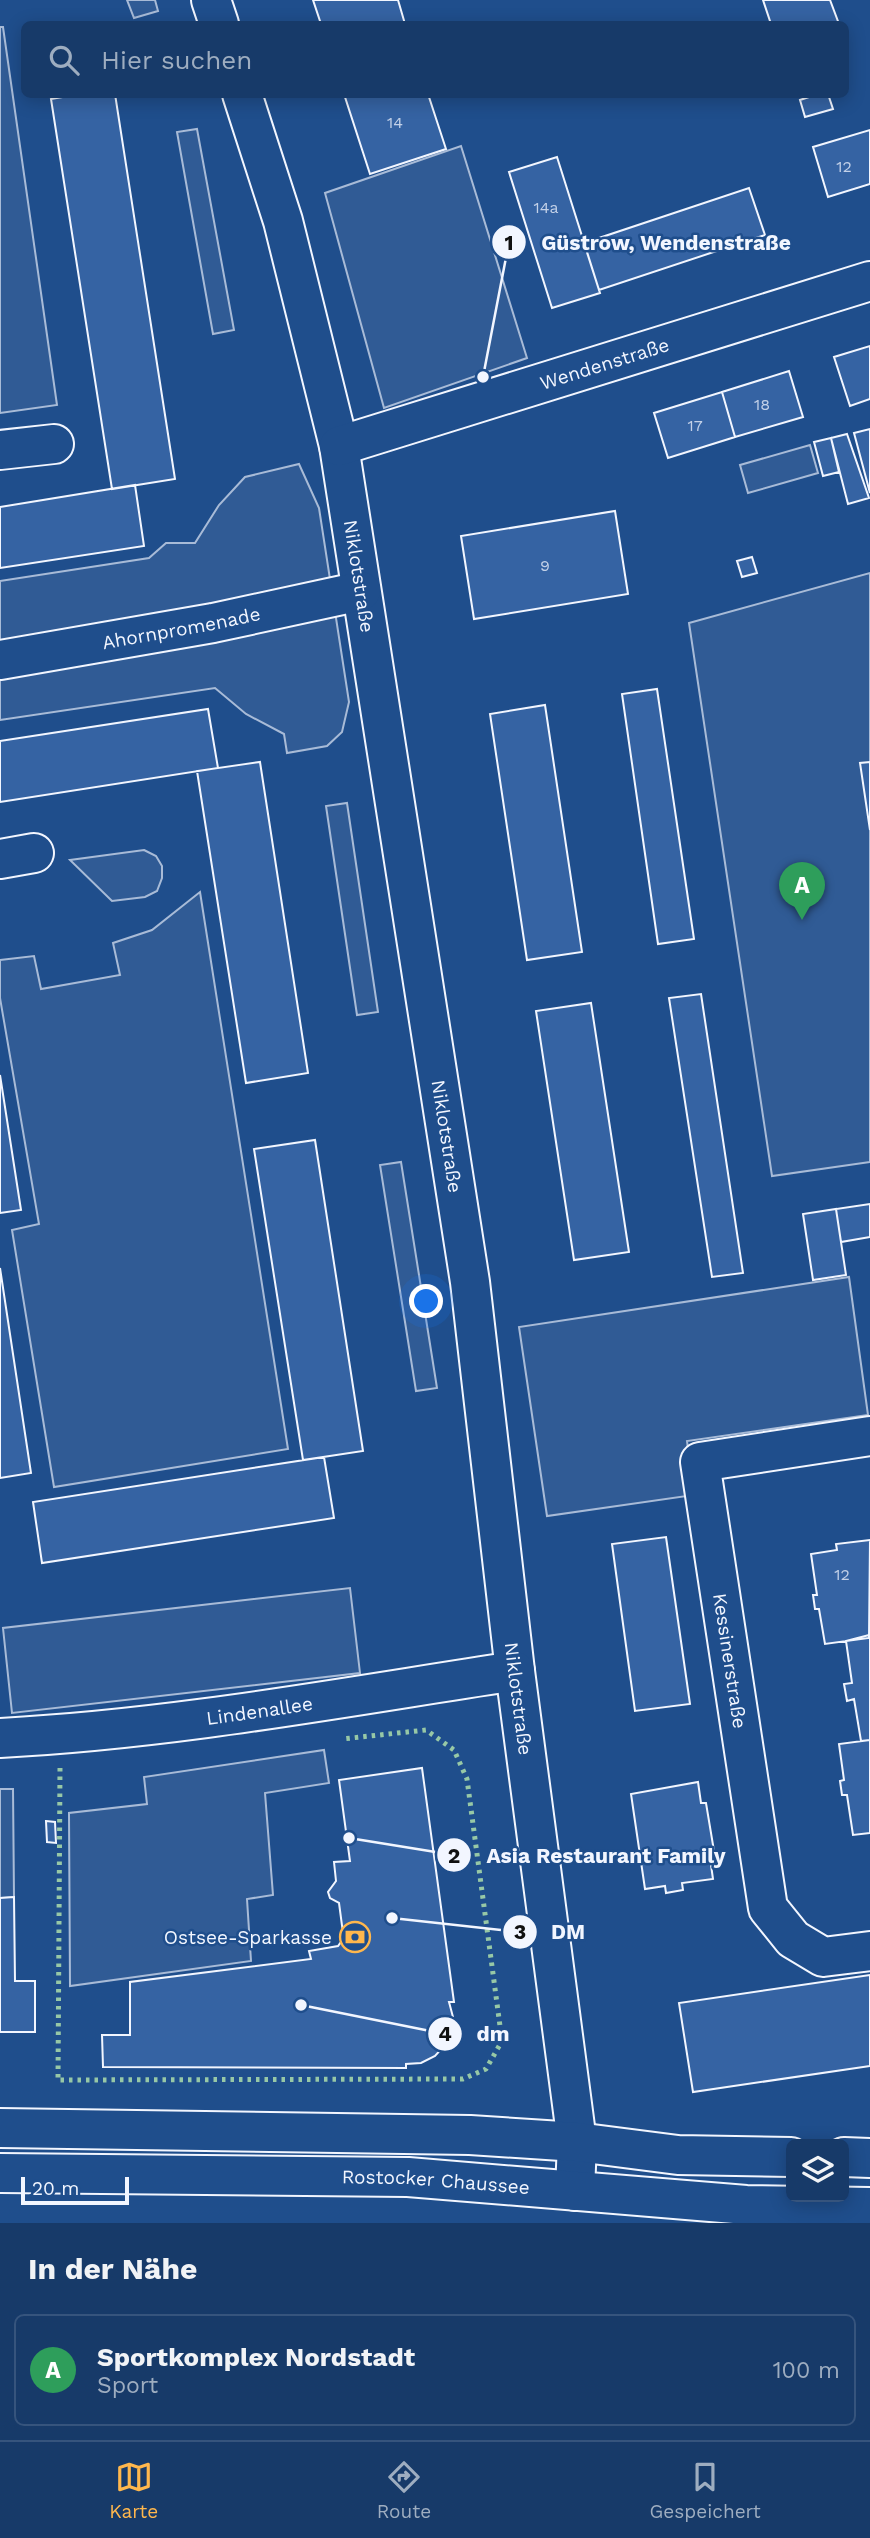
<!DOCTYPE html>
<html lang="de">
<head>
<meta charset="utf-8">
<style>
  :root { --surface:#173a69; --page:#20416f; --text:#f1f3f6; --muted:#9eadc0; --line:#36547d; --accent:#ffb74d }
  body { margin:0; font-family:"Work Sans",sans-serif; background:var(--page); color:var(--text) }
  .controls { position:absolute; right:21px; bottom:21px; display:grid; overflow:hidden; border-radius:10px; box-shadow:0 4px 18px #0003 }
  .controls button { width:63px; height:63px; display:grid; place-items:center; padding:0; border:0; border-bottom:2px solid var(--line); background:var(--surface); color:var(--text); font:35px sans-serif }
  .scale { position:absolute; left:21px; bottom:18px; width:108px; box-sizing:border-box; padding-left:7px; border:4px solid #f2f6ff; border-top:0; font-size:19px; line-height:24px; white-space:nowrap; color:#f2f6ff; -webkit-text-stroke:5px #1f4e8c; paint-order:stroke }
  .you { position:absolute; left:427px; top:1302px; width:24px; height:24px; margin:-18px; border:5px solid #fff; border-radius:50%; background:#1a73e8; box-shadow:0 0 0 10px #1a73e833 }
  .badge { display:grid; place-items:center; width:46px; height:46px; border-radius:50%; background:var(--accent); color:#fff; font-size:23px; font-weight:700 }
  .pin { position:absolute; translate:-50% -58px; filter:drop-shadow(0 2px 4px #0008) }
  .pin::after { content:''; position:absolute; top:37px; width:24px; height:21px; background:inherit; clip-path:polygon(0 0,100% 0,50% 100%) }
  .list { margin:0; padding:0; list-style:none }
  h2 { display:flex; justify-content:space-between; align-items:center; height:91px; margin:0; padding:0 28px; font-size:30px }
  h2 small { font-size:23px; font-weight:400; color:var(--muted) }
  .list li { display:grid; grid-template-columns:46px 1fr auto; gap:21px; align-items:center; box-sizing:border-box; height:112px; margin:0 14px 14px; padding:0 14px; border:2px solid var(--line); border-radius:10px }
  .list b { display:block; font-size:26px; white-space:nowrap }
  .list p { margin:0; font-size:23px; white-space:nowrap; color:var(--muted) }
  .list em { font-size:23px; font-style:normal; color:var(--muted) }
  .icon { flex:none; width:38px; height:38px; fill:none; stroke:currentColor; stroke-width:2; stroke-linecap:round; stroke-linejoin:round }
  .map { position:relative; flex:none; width:870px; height:2223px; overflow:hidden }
  .search { position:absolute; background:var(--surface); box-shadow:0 4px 18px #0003; left:21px; right:21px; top:21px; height:77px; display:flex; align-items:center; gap:18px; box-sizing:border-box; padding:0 24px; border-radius:10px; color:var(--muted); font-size:26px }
  .sheet { height:217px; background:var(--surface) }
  nav { display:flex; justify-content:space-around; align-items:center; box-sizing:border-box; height:98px; border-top:2px solid var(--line); background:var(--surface); font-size:19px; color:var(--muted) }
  nav a { display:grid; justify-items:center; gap:4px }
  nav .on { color:var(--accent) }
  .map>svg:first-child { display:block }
  .built { fill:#305b95; stroke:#a8bbd7; stroke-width:2 }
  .building { fill:#3563a3; stroke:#f2f6ff; stroke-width:2 }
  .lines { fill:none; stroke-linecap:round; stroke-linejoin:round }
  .minor-casing { stroke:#f2f6ff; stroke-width:42 }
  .major-casing { stroke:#f2f6ff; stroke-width:42 }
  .minor { stroke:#1f4e8c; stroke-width:38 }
  .major { stroke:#1f4e8c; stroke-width:38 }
  .hedge { stroke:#97c8a6; stroke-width:5; stroke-dasharray:3.5 5; stroke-linecap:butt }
  .labels { text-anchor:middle; stroke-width:5; stroke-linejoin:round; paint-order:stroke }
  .number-label { font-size:16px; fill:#c3d1e8 }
  .street-label { font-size:19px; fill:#f2f6ff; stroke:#1f4e8c }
  .poi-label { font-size:19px; fill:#f2f6ff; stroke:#1f4e8c; text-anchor:end }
  .leader { fill:none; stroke:#f2f6ff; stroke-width:2.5 }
  .callout-dot { fill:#f2f6ff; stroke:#1f4e8c; stroke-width:2.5 }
  .mark-label { font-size:21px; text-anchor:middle; font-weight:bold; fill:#111 }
  .callout-label { font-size:21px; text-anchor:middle; font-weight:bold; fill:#f2f6ff; stroke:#1f4e8c; stroke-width:5; stroke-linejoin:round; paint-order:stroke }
</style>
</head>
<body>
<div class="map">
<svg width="870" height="2223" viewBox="0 0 870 2223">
  <rect width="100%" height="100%" fill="#1f4e8c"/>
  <path class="built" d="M127 0H155L158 11 134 18Z
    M0 27H3L57 405 0 413Z
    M197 129 234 330 213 334 177 132Z
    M461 146 527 358 384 408 325 193Z
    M810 445 818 473 748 493 740 465Z
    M299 464 319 508 349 702 342 732 327 746 287 753 284 734 246 714 215 688 0 720V581L149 558 166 543H195L219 505 245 477Z
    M870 573V1162L772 1176 689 623Z
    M347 803 378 1012 357 1015 326 806Z
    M144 850 156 856 162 866V878L157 891 145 897 112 901 70 860Z
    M200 892 288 1449 54 1487 12 1230 39 1224 0 998V960L34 956 41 989 120 975 113 943 152 930Z
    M401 1162 437 1388 416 1391 380 1165Z
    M849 1277 868 1415 687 1441 694 1495 547 1516 519 1327Z
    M350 1588 360 1673 12 1713 3 1628Z
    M324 1750 329 1783 265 1793 273 1895 247 1899 251 1961 70 1986 69 1813 147 1804 144 1777Z
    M0 1789H13L14 1897 0 1898Z"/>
  <path class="building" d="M313 0H398L405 24H321Z
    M763 0H830L839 24H771Z
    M80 94H115L175 479 112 489 51 99Z
    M344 94H428L446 149 370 174Z
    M818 94H828L833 109 805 117 800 100Z
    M870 130V184L828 197 813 147Z
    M557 157 600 293 552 308 509 172Z
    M749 188 765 235 599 290 584 243Z
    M870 346V399L850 406 834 357Z
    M789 371 803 417 735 437 722 392Z
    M722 392 735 437 668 458 654 413Z
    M870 429V493L854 433Z
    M847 434 869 498 848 504 831 438Z
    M831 438 839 472 823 476 814 442Z
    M135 485 144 546 0 568V507Z
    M615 511 628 594 474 619 461 536Z
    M752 557 757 573 742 577 737 561Z
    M657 689 694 939 658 944 622 694Z
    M545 705 582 952 527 960 490 714Z
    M208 709 218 768 0 802V741Z
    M260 762 308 1073 246 1083 197 771Z
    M870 762V830L860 763Z
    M701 994 743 1273 712 1277 669 998Z
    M591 1003 629 1252 574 1260 536 1011Z
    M0 1075 21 1210 0 1213Z
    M315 1140 363 1451 303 1460 254 1149Z
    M870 1204V1237L841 1242 836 1209Z
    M836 1209 846 1275 813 1280 803 1214Z
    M0 1268 31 1473 0 1478Z
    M324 1457 334 1518 42 1563 33 1502Z
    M666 1537 690 1704 635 1711 612 1544Z
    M870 1540 869 1638 825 1644 819 1609H815L813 1595H817L811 1554 837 1550 836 1544Z
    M869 1635H870V1740L861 1741 854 1699 847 1701 844 1684 852 1683 846 1641Z
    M870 1740V1833L853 1835 847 1795H842L840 1781 844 1780 839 1744Z
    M422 1768 454 2002H449L453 2017 451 2032 445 2045 435 2056 421 2063 406 2064V2068L103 2067 102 2035H130V1982L311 1959 309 1951 338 1946 346 1935 343 1933 339 1903 330 1898 328 1892 336 1881 334 1862 350 1861 339 1780Z
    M698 1782 701 1803H706L715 1857 710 1858 713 1879 682 1883 683 1890 666 1893 665 1886 645 1889 631 1794Z
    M46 1821 55 1822 56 1843 47 1842Z
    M14 1897 15 1981H35V2032H0V1898Z
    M870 1975V2066L693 2092 679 2003Z"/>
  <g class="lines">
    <g class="minor-casing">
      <g id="minor">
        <path d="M211 0 219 24"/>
        <path id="s1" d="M242 94 283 221 339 446 470 1282 515 1671 577 2142 575 2191"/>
        <path id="s2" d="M339 446 870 281"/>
        <path d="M0 450 54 444"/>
        <path id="s3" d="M0 660 213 623 361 591"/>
        <path d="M0 859 34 853"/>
        <path id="s4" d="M870 1436 700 1462 768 1908 793 1939 823 1957 870 1951"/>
        <path id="s5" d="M0 1738C173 1729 344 1697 515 1671"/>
      </g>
    </g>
    <g class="major-casing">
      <g id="major">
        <path d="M0 2128 470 2135 577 2142 678 2155 791 2157"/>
        <path d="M844 2157 870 2158"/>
        <path id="s6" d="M0 2173 408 2177 746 2205 870 2207"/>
      </g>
    </g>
    <use href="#minor" class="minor"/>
    <use href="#major" class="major"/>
    <path class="hedge" d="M60 1768 58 2080 463 2079 486 2069 502 2041 467 1779 454 1750 426 1730 342 1739"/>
  </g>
  <defs>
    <g id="bank-ring" transform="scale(1.575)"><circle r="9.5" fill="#1f4e8c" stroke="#ffb74d" stroke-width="1.5"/><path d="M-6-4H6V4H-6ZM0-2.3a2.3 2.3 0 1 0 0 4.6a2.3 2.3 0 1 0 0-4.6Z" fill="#ffb74d"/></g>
  </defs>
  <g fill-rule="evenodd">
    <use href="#bank-ring" x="355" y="1937"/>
  </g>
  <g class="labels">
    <g class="number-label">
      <text x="395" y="128">14</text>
      <text x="844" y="172">12</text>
      <text x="546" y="213">14a</text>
      <text x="762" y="410">18</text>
      <text x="695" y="431">17</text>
      <text x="545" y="571">9</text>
      <text x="842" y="1580">12</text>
    </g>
    <g class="street-label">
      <text dy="7" stroke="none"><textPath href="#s2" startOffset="278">Wendenstraße</textPath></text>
      <text dy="7" stroke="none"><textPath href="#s1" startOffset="497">Niklotstraße</textPath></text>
      <text dy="7" stroke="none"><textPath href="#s3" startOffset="184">Ahornpromenade</textPath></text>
      <text dy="7" stroke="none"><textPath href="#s1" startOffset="1064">Niklotstraße</textPath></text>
      <text dy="7" stroke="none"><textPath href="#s4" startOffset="373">Kessinerstraße</textPath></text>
      <text dy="7" stroke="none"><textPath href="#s1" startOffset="1631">Niklotstraße</textPath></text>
      <text dy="7" stroke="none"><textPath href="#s5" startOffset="261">Lindenallee</textPath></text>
      <text dy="7" stroke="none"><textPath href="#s6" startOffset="436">Rostocker Chaussee</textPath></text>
    </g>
    <g class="poi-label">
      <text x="332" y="1944">Ostsee-Sparkasse</text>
    </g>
  </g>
  <path class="leader" d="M483 377L509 242M349 1838L454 1855M392 1918L520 1932M301 2005L445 2034"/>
  <g class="callout-dot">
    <circle cx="483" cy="377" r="7"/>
    <circle cx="349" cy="1838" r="7"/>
    <circle cx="392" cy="1918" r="7"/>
    <circle cx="301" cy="2005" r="7"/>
    <circle cx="509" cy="242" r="18"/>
    <circle cx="454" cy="1855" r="18"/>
    <circle cx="520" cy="1932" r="18"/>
    <circle cx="445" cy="2034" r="18"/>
  </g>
  <g class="mark-label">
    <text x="509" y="250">1</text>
    <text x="454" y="1863">2</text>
    <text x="520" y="1939">3</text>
    <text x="445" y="2041">4</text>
  </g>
  <g class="callout-label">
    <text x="666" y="250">Güstrow, Wendenstraße</text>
    <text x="606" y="1863">Asia Restaurant Family</text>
    <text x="568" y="1939">DM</text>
    <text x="493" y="2041">dm</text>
  </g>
</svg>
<div class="controls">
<button><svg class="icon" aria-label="layers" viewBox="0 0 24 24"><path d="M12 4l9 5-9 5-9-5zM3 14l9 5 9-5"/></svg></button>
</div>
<div class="scale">20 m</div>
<div class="you"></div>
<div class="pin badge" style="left:802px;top:920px;background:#2e9e5b">A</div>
<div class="search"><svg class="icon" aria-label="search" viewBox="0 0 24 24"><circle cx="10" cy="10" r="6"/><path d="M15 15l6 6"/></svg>Hier suchen</div>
</div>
<section class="sheet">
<h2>In der Nähe<small></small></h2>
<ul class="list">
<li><span class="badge" style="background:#2e9e5b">A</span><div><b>Sportkomplex Nordstadt</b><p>Sport</p></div><em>100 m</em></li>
</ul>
</section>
<nav>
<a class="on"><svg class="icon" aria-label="map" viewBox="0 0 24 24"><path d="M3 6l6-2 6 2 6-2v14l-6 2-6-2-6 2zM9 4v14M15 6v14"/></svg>Karte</a>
<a><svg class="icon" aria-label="directions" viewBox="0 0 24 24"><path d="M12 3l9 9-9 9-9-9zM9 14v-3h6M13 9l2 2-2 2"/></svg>Route</a>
<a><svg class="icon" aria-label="saved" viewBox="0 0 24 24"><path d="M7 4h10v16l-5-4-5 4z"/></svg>Gespeichert</a>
</nav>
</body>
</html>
